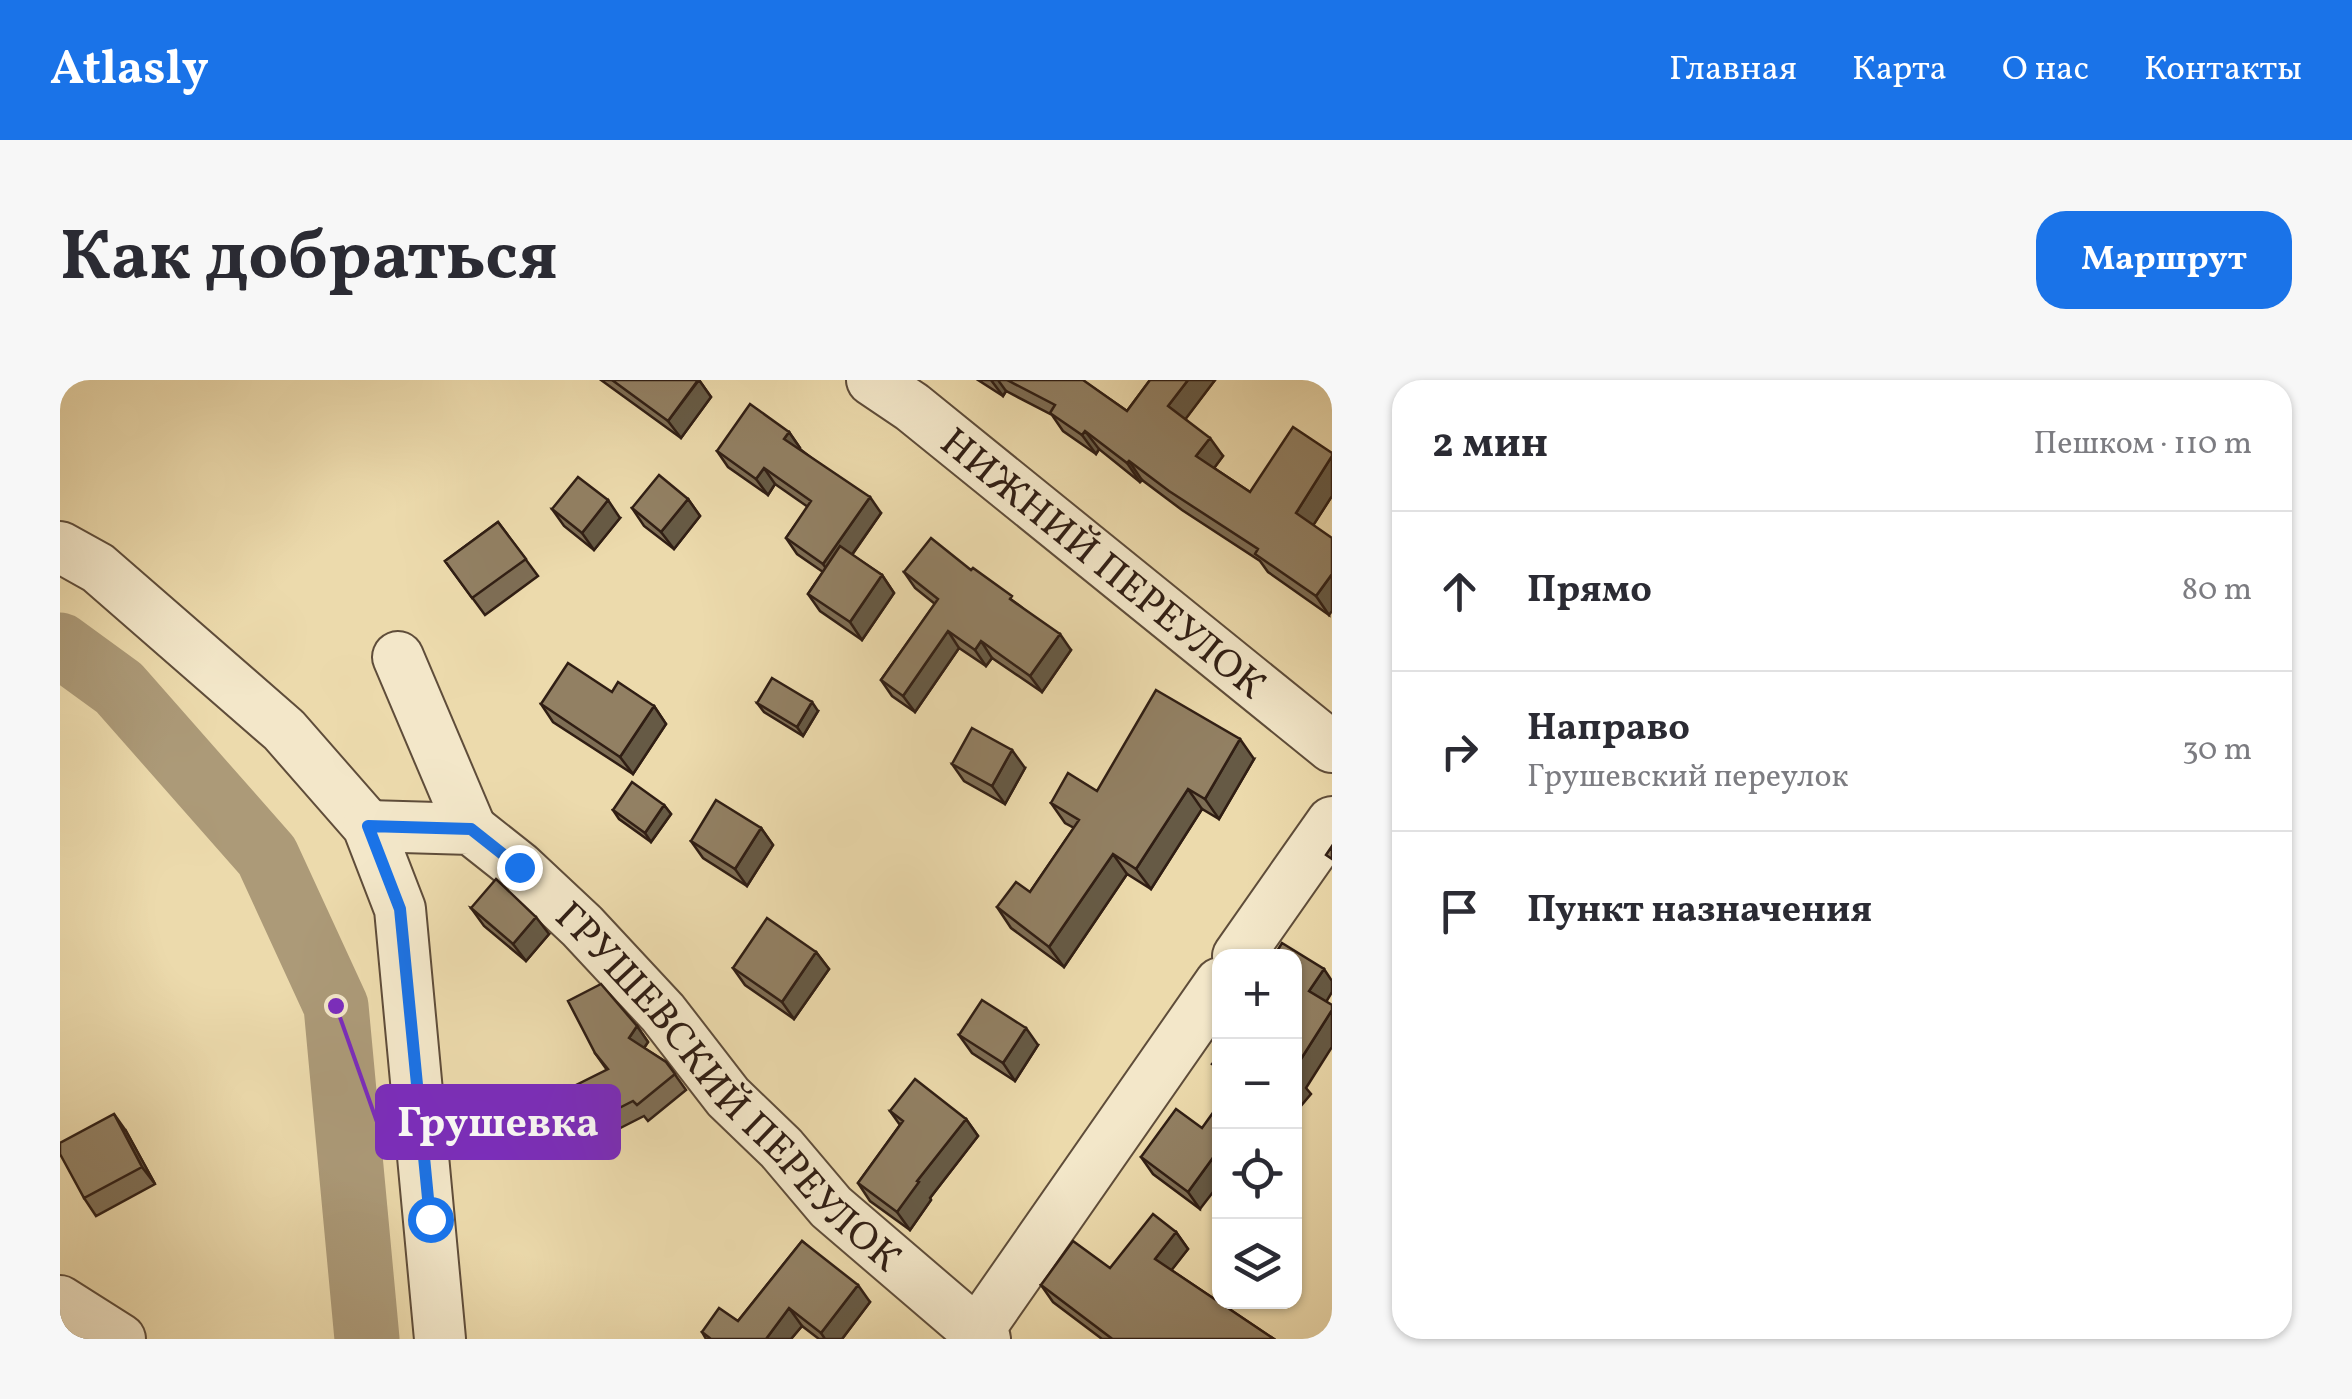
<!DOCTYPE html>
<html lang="ru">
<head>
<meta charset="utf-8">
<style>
  :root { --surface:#fff; --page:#f7f7f7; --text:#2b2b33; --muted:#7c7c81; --line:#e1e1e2; --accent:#1a73e8 }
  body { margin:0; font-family:Vollkorn,serif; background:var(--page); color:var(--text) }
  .controls { position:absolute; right:30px; bottom:30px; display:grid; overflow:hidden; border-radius:20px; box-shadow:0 2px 8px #0004 }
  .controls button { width:90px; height:90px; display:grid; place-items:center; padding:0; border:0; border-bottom:2px solid var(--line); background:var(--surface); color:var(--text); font:50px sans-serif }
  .stop { position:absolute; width:30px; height:30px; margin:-22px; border:8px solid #1a73e8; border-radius:50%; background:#fff }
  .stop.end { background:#1a73e8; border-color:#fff; box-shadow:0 2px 10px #0008 }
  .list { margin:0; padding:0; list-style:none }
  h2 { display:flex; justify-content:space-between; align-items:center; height:130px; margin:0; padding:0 40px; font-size:42px }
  h2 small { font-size:32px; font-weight:400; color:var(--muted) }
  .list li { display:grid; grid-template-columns:65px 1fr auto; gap:30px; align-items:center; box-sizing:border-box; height:160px; padding:0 40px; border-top:2px solid var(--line) }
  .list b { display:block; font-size:38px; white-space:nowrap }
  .list p { margin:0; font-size:32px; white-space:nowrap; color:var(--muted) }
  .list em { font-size:32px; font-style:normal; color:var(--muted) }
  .icon { flex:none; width:55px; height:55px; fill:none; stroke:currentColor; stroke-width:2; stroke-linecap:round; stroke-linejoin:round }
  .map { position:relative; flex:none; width:1272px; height:959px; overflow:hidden; border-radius:30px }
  header { display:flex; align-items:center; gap:60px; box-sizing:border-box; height:140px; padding:0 50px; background:var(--accent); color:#fff }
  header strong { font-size:48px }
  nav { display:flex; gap:55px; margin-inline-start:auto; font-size:35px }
  .intro { display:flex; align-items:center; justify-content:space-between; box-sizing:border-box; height:240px; padding:0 60px }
  h1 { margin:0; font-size:70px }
  .button { padding:25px 45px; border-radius:30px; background:var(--accent); color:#fff; font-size:35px; font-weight:700 }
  main { display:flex; gap:60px; padding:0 60px }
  aside { flex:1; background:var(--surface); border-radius:30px; box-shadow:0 2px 8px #0004 }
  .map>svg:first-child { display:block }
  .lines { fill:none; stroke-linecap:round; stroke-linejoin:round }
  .river { stroke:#ac9a78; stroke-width:65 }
  .minor-casing { stroke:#5f4d3a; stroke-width:54 }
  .minor { stroke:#f3e7c9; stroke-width:50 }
  .wall { fill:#7e6e55; stroke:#301e14; stroke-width:2.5 }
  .shaded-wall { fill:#665a45; stroke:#301e14; stroke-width:2.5 }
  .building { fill:#928063; stroke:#301e14; stroke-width:2.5 }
  .route { stroke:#1a73e8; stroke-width:12 }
  .labels { text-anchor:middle; stroke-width:8; stroke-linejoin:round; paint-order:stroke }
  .street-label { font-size:40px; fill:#301e14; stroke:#f3e7c9 }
  .leader { fill:none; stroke:#7b2cbf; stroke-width:4 }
  .callout-dot { fill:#7b2cbf; stroke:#f3e7c9; stroke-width:4 }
  .callout { fill:#7b2cbf; stroke:#7b2cbf; stroke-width:4 }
  .callout-label { font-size:42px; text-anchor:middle; font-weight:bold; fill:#fff }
</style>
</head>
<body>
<header>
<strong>Atlasly</strong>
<nav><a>Главная</a><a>Карта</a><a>О нас</a><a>Контакты</a></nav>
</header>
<div class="intro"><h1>Как добраться</h1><a class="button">Маршрут</a></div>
<main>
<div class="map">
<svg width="1272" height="959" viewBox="0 0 1272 959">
  <rect width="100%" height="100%" fill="#ecdaac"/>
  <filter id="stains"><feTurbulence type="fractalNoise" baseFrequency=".002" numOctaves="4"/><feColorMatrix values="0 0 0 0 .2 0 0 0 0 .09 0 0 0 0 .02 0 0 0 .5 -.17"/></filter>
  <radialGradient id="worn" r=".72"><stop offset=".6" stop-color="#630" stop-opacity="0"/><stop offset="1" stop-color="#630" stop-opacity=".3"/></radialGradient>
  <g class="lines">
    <path class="river" d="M0 265 59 308 207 476 276 626 307 959"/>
    <g class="minor-casing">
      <g id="minor">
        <path id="s1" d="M812 0 852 27 1272 367"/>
        <path d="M0 167 38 188 224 350 308 446 340 529 380 959"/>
        <path d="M338 277 411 449"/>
        <path id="s2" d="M308 446 411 449 459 487 522 546 603 633 668 717 721 768 771 827 925 959"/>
        <path d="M1178 576 1272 442"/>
        <path d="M0 921 60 959"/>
        <path d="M912 959 1160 603"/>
      </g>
    </g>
    <use href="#minor" class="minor"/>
  </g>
  <path class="wall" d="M541 0H639L651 17 621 58Z
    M918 0H1022L1067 31 1090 0H1155L1125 39 1163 76 1154 88 1190 112 1272 73V116L1253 145 1269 235 1208 192 1200 181 1122 130 1082 100 1080 102 1039 69 1036 74 1003 51 992 35 946 11 943 16Z
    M729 52 740 68V69L821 133 792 175 822 195 834 213 802 260 760 231 748 214 763 192 737 174 726 158 748 127 715 104 708 115 668 87 657 71Z
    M628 119 640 136 614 169 584 146 572 128Z
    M492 129 560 138 534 170 504 146Z
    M438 142 478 196 425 235 385 181Z
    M911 190 960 226 1011 270 982 312 932 278 926 286 899 268 855 332 832 316 821 300 875 224 855 208 844 192Z
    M697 323 758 331 743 356 704 332Z
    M481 324 594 326 606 344 573 394 493 342Z
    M1194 379 1159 439 1142 429 1091 509 1067 494 1004 587 951 548 937 527 970 512 1014 448 1005 443 991 423 1037 411Z
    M892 384 965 388 945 424 904 401Z
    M604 425 611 434 591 462 559 439 553 430Z
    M701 448 713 465 687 506 643 478 631 461Z
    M411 528 489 554 466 581 424 546Z
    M756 572 769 589 734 639 685 605 673 588Z
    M577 646 588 662 584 668 606 682 626 710 588 741 584 736 525 766 514 751 547 690 535 673Z
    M899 655 978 665 955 701 912 673Z
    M830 731 906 739 918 756 870 818 871 820 850 850 810 821 798 803 840 745Z
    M1142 748 1140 829 1093 794 1081 777Z
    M66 751 95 804 36 836 24 818Z
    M1116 852 1128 869 1111 890 1214 959H1042L993 922 981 905 1050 888Z
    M742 861 810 922 782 959H759L742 946 731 959H646L642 952 678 941Z"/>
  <path class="shaded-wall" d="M639 0 651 17 621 58 608 41Z
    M931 0H938L946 11 943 16Z
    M1128 0H1155L1121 45 1108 26Z
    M1025 51 1039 69 1036 74 1022 55Z
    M729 52 740 68 736 75 724 59Z
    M1150 58 1163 76 1149 95 1136 76Z
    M1272 76V116L1249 152 1236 133Z
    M1069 81 1082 100 1080 102 1067 83Z
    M704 88 715 104 708 115 696 99Z
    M810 117 821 133 774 200 763 184Z
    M628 119 640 136 614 169 601 152Z
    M548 120 560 138 534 170 522 153Z
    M1272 194V231L1269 235 1256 216Z
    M822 195 834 213 802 260 790 242Z
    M888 251 899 268 855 332 843 316Z
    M1000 254 1011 270 982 312 970 296Z
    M921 261 932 278 926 286 915 270Z
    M752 322 758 331 743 356 737 347Z
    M594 326 606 344 573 394 560 377Z
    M1180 359 1194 379 1159 439 1145 419Z
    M952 370 965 388 945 424 932 406Z
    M1128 409 1142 429 1091 509 1076 489Z
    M604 425 611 434 591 462 585 453Z
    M701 448 713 465 687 506 675 489Z
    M1053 474 1067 494 1004 587 989 567Z
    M476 537 489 554 466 581 453 564Z
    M756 572 769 589 734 639 722 622Z
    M1264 589 1272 601V612L1262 629 1249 611Z
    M1272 630V667L1246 708 1251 714 1234 734V690Z
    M577 646 588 662 580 674 569 658Z
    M966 648 978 665 955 701 943 683Z
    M54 734 66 751 95 804 82 787Z
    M906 739 918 756 870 818 871 820 850 850 837 832 857 801Z
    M1160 768V803L1140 829 1128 812Z
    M1116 852 1128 869 1107 896 1095 879Z
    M798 905 810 922 782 959H765L761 953Z
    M729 928 742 946 731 959H706Z"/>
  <path class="building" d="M552 0H638L608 41Z
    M947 0H1023L1067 31 1090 0H1128L1108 26 1150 58 1136 76 1190 112 1233 47 1272 73V76L1236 133 1272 158V194L1256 216 1195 174 1198 169 1109 111 1069 81 1067 83 1025 51 1022 55 990 33 995 25Z
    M690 24 729 52 724 59 810 117 763 184 726 158 751 121 704 88 696 99 657 71Z
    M599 95 628 119 601 152 572 128Z
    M518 97 548 120 522 153 492 129Z
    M438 142 466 179 412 218 385 181Z
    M871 158 911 190 913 188 952 216 950 219 1000 254 970 296 921 261 915 270 888 251 843 316 821 300 878 219 844 192Z
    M780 166 822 195 790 242 748 214Z
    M508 283 552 312 558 302 594 326 560 377 481 324Z
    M712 298 752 322 737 347 697 323Z
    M1096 310 1180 359 1145 419 1128 409 1076 489 1053 474 989 567 937 527 956 502 970 512 1019 440 991 423 1008 393 1037 411Z
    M912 348 952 370 932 406 892 384Z
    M572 402 604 425 585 453 553 430Z
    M656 420 701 448 675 489 631 461Z
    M1272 466V479L1266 475Z
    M436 499 476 537 453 564 411 528Z
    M707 538 756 572 722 622 673 588Z
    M1222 563 1264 589 1249 611 1272 625V630L1234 690V576H1214Z
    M541 604 577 646 569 658 606 682 615 694 577 725 573 721 514 751 496 715 548 689 535 673 508 621Z
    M922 620 966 648 943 683 899 655Z
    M1160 675V690L1152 684Z
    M855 699 906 739 857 801 859 802 837 832 798 803 843 741 830 731Z
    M1160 723V768L1128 812 1081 777 1116 729 1142 748Z
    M54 734 82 787 24 818 0 774V763Z
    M1093 834 1116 852 1095 879 1214 959H1050L1051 958 981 905 1013 861 1050 888Z
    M742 861 798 905 761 953 729 928 706 959H651L642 952 659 928 678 941Z"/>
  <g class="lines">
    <path class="route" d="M370 839 340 529 308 446 411 449 459 487"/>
  </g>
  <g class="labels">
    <g class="street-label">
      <text dy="14" stroke="none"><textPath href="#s1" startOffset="295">НИЖНИЙ ПЕРЕУЛОК</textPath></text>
      <text dy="14" stroke="none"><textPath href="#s2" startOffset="468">ГРУШЕВСКИЙ ПЕРЕУЛОК</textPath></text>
    </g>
  </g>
  <path class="leader" d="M276 626L317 742"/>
  <circle class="callout-dot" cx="276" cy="626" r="10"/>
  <rect class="callout" x="317" y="706" width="242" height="72" rx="10"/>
  <g class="callout-label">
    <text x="438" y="756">Грушевка</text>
  </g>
  <rect width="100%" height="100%" filter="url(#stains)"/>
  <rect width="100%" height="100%" fill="url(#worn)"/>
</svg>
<div class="controls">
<button>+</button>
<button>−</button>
<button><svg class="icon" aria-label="locate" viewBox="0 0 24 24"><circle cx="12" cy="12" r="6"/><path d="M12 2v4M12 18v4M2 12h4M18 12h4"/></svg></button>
<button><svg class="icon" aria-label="layers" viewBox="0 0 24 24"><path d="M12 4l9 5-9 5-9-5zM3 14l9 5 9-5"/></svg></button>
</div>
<div class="stop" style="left:370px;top:839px"></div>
<div class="stop end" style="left:459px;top:487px"></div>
</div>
<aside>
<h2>2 мин<small>Пешком · 110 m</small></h2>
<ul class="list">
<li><svg class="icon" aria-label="ahead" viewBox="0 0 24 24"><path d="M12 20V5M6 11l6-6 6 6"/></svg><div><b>Прямо</b></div><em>80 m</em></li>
<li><svg class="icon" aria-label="right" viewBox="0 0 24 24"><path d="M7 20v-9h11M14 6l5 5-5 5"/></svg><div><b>Направо</b><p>Грушевский переулок</p></div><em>30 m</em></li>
<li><svg class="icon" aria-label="arrive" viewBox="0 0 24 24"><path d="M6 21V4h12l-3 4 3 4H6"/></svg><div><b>Пункт назначения</b></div></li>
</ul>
</aside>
</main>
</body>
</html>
